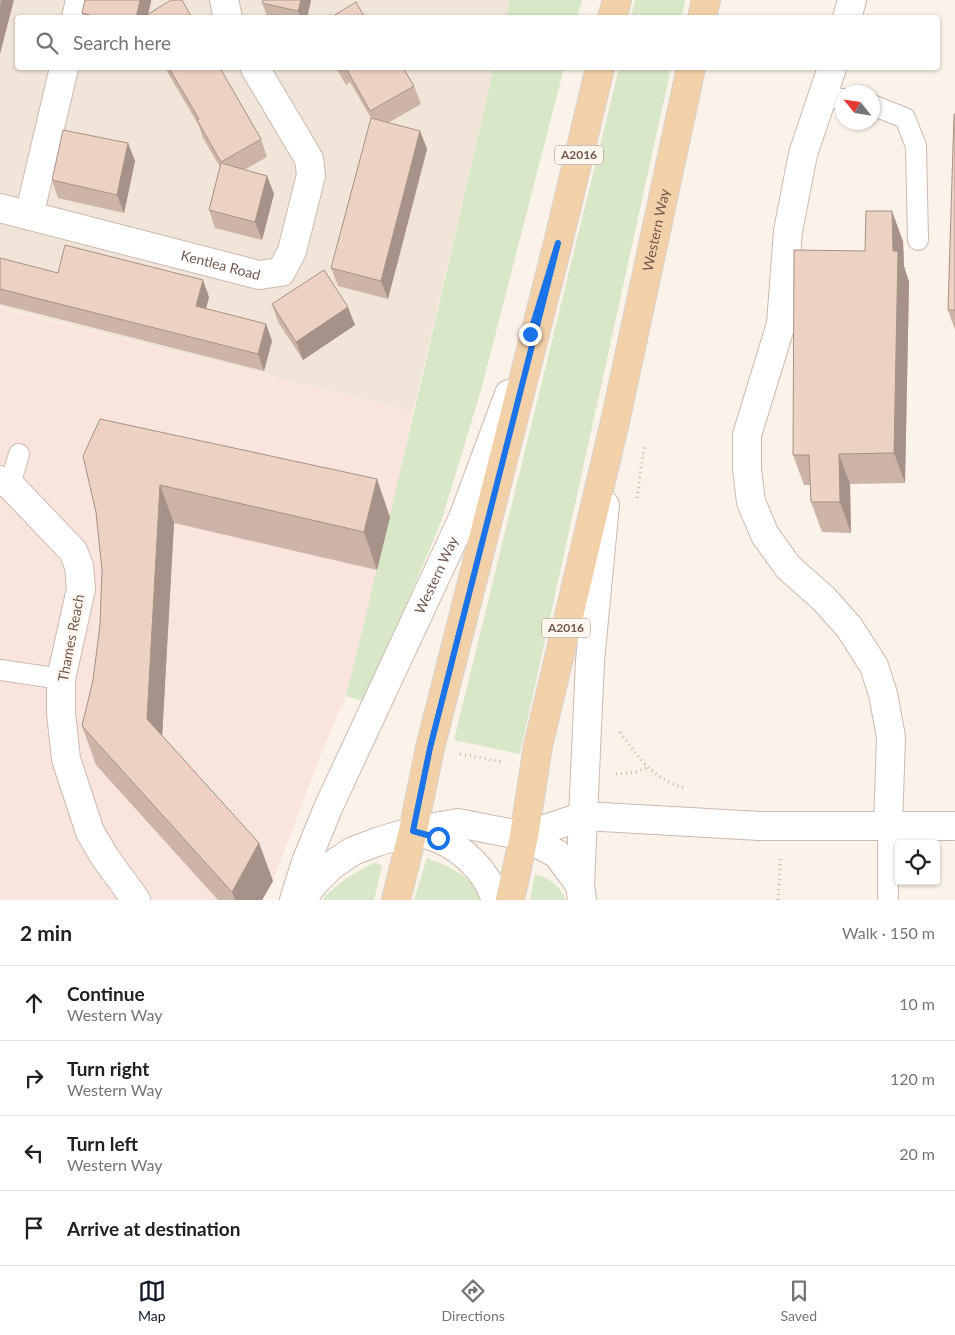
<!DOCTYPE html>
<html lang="en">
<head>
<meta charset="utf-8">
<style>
  :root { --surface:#fff; --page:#f2f2f2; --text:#202124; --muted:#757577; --line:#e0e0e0; --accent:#111827 }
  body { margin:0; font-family:Lato,sans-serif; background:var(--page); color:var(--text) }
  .controls { position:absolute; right:15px; bottom:15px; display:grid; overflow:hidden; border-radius:5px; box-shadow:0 1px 4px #0004 }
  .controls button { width:45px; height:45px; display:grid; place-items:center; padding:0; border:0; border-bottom:1px solid var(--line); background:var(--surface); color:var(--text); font:25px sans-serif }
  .compass { position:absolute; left:835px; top:85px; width:45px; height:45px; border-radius:50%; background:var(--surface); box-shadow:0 1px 4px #0004; rotate:300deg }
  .stop { position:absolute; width:15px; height:15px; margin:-11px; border:4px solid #1a73e8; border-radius:50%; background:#fff }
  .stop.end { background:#1a73e8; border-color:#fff; box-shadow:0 1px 5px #0008 }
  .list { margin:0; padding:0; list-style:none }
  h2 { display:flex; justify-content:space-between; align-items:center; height:65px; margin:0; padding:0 20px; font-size:21px }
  h2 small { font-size:16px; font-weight:400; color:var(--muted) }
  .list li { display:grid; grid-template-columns:32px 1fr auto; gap:15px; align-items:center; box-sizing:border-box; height:75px; padding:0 20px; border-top:1px solid var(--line) }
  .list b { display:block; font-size:19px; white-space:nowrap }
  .list p { margin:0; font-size:16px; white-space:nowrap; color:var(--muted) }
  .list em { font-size:16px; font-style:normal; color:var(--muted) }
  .icon { flex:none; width:28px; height:28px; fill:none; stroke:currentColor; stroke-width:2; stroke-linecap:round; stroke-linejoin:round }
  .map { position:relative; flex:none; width:955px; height:900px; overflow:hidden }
  .search { position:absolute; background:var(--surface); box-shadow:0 1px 4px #0004; left:15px; right:15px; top:15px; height:55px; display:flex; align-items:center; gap:12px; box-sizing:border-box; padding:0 18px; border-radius:5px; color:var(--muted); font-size:19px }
  .sheet { height:365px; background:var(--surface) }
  nav { display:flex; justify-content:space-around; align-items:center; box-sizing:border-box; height:70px; border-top:1px solid var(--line); background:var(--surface); font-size:14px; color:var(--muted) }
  nav a { display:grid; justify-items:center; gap:2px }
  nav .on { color:var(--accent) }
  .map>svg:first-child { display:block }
  .residential { fill:#f1e4d8 }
  .commercial { fill:#fae4de }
  .green { fill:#d7e7c8 }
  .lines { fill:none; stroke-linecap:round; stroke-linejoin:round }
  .service-casing { stroke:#ccbab0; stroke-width:22 }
  .minor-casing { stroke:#ccbab0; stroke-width:30 }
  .tertiary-casing { stroke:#ccbab0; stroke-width:30 }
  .primary-casing { stroke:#d8d1ce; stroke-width:30 }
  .path { stroke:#d2b4a6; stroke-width:3; stroke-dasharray:1 4; stroke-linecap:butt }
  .service { stroke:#fff; stroke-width:20 }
  .minor { stroke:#fff; stroke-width:28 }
  .tertiary { stroke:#fff; stroke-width:28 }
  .primary { stroke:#f3d1a8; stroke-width:28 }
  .wall { fill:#ccb4a8 }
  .shaded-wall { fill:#a69288 }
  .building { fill:#edd1c3; stroke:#a69288 }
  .route { stroke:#1a73e8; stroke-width:6 }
  .labels { text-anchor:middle; stroke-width:5; stroke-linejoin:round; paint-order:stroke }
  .shield { fill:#fdf7ef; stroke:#9c887f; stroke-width:1 }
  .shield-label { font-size:12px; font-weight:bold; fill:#73594f }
  .street-label { font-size:14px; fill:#73594f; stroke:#fdf7ef }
</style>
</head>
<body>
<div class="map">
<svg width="955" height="900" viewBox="0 0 955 900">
  <rect width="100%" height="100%" fill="#fbf2e9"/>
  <path class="residential" d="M0 0H510L506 18H18V68H494L413 412 0 307Z"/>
  <path class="commercial" d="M0 308 413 412 391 517 346 696 325 744 273 881 263 900H0Z"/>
  <path class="green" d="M510 0H582L577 17H506Z
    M635 0H685L682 17H631Z
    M494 68H564L481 390 441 522 365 702 346 696C398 487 445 277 494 68Z
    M619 68H671L520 754 454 740Z
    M427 858C451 867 472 877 485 900H414Z
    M376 862 382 866 374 900H322C338 882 355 872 376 862Z
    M535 874C549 878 560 886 566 900H530Z"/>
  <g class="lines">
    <g class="service-casing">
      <path id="service" d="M823 97 842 99
        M872 105 905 118 916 146 918 240
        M10 485 19 454
        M0 670 61 679
        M888 827V900"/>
    </g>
    <g class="minor-casing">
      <g id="minor">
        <path d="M224 0 228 18"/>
        <path d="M76 18 80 0"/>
        <path d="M847 18 852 0"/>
        <path d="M832 68 803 154 788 231 781 324 747 435V469L751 502 765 535 788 567 824 599 849 627 874 666 883 694 891 737 888 827"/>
        <path id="s1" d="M0 208 259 275 281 272 292 251 311 175 309 159 255 68"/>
        <path d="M29 216 64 68"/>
        <path d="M0 480 10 485 73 551 79 566 81 589 61 679V713L66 759 90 832 106 859 136 900"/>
        <path d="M524 836 584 816 760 826H955"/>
      </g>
    </g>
    <g class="tertiary-casing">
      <g id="tertiary">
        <path d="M414 832C422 834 430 835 437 838 464 849 487 872 496 900"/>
        <path id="s2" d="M294 900 306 862 328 808 463 518 509 394"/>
        <path d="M302 900 314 883 332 865 353 851 377 842 413 831 458 823 524 836 557 854 580 885"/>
        <path d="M582 900 580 885 590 661 605 505"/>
      </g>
    </g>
    <g class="primary-casing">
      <g id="primary">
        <path d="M612 18 617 0"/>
        <path d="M702 18 706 0"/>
        <path d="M396 900 413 831 430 748 558 243 600 68"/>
        <path id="s3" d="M510 900 524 836 538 746 615 422 691 68"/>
      </g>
    </g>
    <path class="path" d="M637 498 644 447
      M620 732C640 759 652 779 686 788
      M460 754 503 762
      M616 774 636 772 647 768
      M778 900 781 856"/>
    <use href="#service" class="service"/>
    <use href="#minor" class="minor"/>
    <use href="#tertiary" class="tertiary"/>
    <use href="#primary" class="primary"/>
  </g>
  <path class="wall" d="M85 0H151V2L148 14 192 18H84L82 13Z
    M311 0 307 18H268L262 3Z
    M165 68H220L261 139 267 157 244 170 267 176 274 194 262 240 215 228 209 210 220 167 203 138 199 126Z
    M336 68H403L414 86 421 104 388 123 420 131 427 149 388 299 338 286 331 268 371 118 350 82 346 85Z
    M955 114V330L948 310Z
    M128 143 135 161 124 213 58 198 52 180Z
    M903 241 904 266 909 282 905 483 850 484 851 533 822 532 811 502 810 485H804L793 455 865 251Z
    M0 258 58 273 209 297 206 309 266 324 272 341 264 371 0 304Z
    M272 304 355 325 303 360 278 322Z
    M83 456 390 517 377 570 174 523 162 736 259 843 273 881 262 900H218L96 765 82 726 93 680 100 625 102 570 96 512Z"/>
  <path class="shaded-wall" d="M2 0H14L0 54V10Z
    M140 0H151V2L147 18H136Z
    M301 0H311L307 18H301L298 11Z
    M420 131 427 149 388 299 381 281Z
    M128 143 135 161 124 213 117 195Z
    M267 176 274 194 262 240 255 222Z
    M892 211 903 241 904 266 909 282 905 483 894 453Z
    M203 280 209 297 202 323 196 306Z
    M348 307 355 325 303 360 296 342Z
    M266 324 272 341 264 371 258 354Z
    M839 454 850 484 851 533 840 502Z
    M377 479 390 517 377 570 364 532Z
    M160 485 174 523 161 757 147 719Z
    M259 843 273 881 262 900H235L232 892Z"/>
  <path class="building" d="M0 0H2L0 10Z
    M85 0H140L136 18H100L82 13Z
    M171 0H182L192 18H142Z
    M263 0H301L298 11 262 3Z
    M356 2 365 18H330Z
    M169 68H220L261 139 221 162 197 120 199 119Z
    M346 68H403L414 86 370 111Z
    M954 114H955V310H948Z
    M371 118 420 131 381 281 331 268Z
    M63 130 128 143 117 195 52 180Z
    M221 163 267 176 255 222 209 210Z
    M866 211H892L893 251H898L894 453 839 454 840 502H811L809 455H793L794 250 865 251Z
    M65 245 203 280 196 306 266 324 258 354 0 289V258L58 273Z
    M324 270 348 307 296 342 272 304Z
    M100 419 377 479 364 532 160 485 147 719 259 843 232 892 82 726 93 680 100 625 102 570 96 512 83 456Z"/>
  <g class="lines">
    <path class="route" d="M438 838 413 831 430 748 558 243 530 334"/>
  </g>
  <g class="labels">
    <g class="shield">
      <rect x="555" y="145.5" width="48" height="19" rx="4"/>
      <rect x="542" y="618.5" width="48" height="19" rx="4"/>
    </g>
    <g class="shield-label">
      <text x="579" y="159">A2016</text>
      <text x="566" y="632">A2016</text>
    </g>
    <g class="street-label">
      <text dy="5" stroke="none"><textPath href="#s3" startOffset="686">Western Way</textPath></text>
      <text dy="5" stroke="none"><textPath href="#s1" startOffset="228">Kentlea Road</textPath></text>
      <text dy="5" stroke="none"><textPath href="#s2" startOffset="355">Western Way</textPath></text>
      <text transform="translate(71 638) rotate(-79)" y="5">Thames Reach</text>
    </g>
  </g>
</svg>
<div class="controls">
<button><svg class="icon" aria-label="locate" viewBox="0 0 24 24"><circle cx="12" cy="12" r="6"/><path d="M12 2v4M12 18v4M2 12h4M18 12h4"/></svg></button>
</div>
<svg class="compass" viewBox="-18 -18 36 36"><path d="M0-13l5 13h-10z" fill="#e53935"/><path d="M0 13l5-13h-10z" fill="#757577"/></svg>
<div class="stop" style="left:438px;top:838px"></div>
<div class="stop end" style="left:530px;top:334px"></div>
<div class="search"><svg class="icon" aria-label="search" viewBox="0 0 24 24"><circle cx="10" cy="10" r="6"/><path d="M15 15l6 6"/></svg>Search here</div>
</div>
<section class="sheet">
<h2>2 min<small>Walk · 150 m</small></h2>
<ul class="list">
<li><svg class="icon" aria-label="ahead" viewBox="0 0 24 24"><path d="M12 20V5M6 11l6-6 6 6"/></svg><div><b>Continue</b><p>Western Way</p></div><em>10 m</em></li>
<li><svg class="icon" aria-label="right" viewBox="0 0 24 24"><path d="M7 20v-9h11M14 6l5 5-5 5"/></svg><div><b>Turn right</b><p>Western Way</p></div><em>120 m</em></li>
<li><svg class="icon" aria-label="left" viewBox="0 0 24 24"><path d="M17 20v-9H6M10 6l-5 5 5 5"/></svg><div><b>Turn left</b><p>Western Way</p></div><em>20 m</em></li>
<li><svg class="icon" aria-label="arrive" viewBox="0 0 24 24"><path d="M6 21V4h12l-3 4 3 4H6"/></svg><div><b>Arrive at destination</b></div></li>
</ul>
</section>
<nav>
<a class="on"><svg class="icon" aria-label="map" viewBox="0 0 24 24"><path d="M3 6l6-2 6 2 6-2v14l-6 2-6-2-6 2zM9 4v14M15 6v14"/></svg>Map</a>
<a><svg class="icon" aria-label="directions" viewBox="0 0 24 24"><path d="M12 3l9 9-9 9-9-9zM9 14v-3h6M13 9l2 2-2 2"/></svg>Directions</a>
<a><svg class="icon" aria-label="saved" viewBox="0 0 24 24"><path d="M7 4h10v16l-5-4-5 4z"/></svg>Saved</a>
</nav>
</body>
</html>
